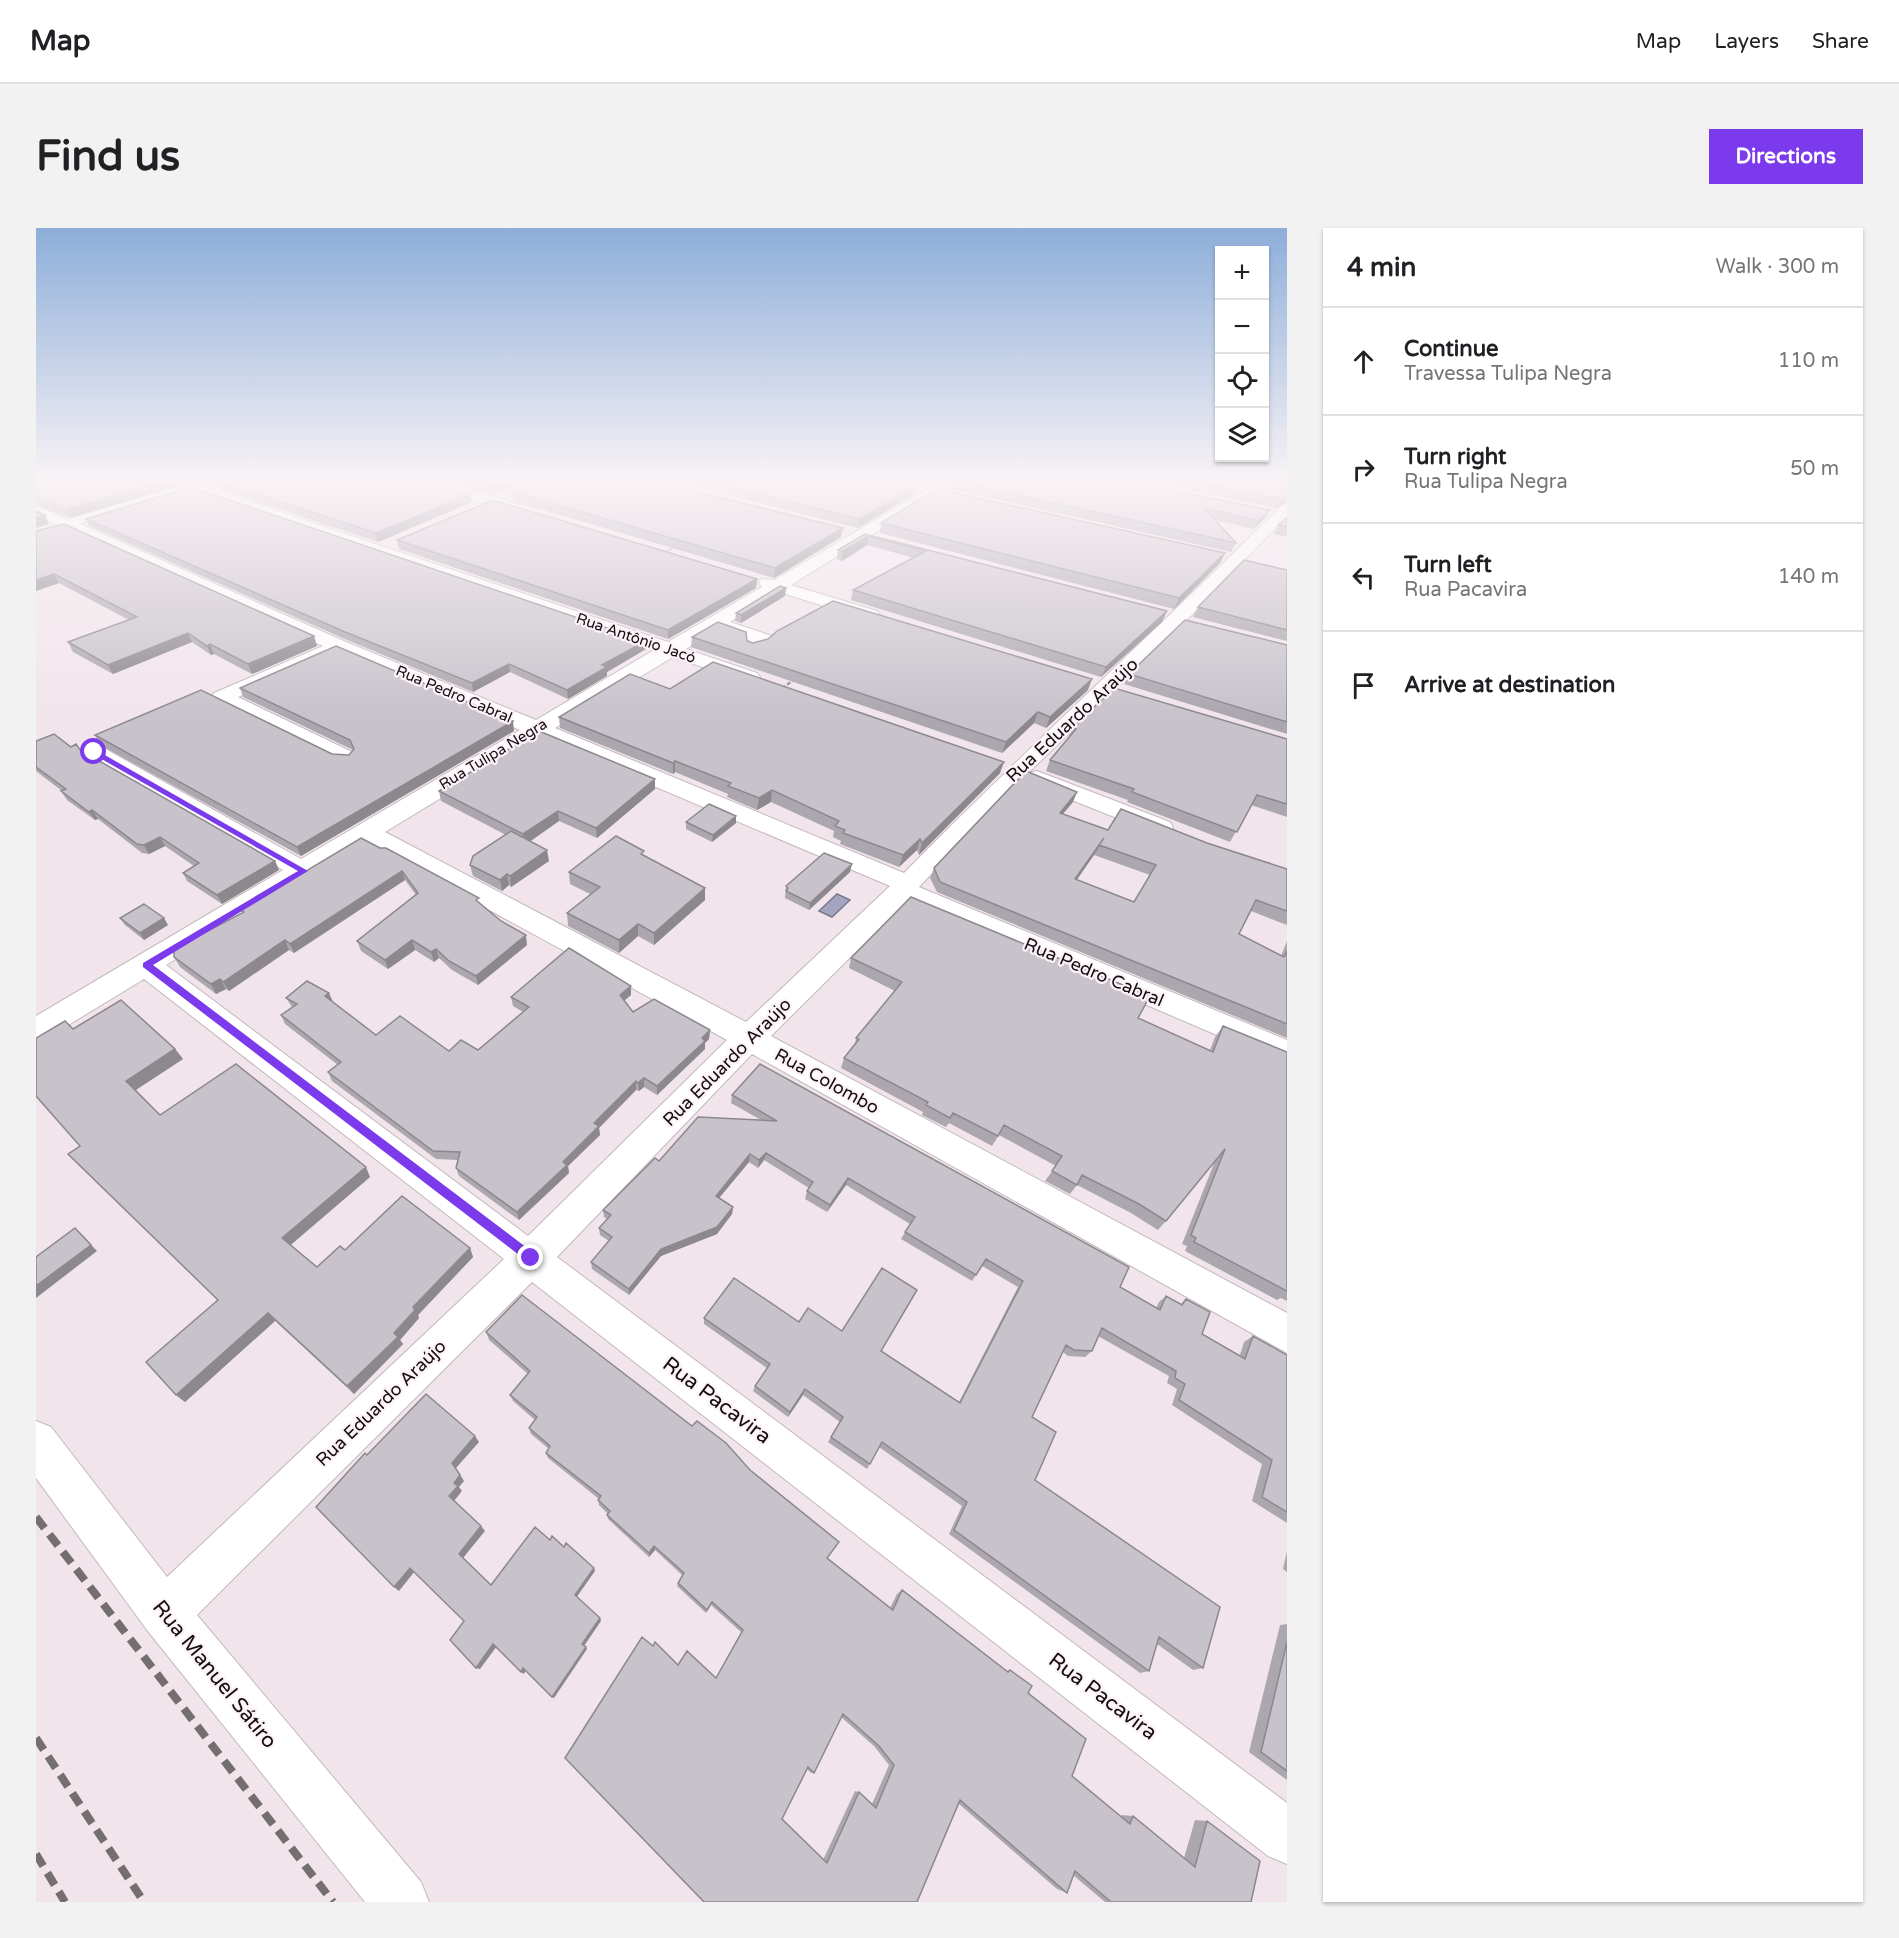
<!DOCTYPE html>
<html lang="en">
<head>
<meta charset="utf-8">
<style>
  :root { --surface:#fff; --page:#f2f2f2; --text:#202124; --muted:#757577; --line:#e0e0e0; --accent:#7c3aed }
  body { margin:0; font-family:"Varela Round",sans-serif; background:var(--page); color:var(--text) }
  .controls { position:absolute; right:18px; top:18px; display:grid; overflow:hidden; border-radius:0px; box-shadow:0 2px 4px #0004 }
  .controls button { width:54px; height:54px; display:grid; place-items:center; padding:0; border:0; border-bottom:2px solid var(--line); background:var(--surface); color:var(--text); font:30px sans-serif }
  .stop { position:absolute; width:18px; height:18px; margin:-14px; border:4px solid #7c3aed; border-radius:50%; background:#fff }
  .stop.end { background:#7c3aed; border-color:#fff; box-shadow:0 2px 6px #0008 }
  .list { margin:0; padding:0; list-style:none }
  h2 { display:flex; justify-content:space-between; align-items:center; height:78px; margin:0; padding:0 24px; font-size:26px }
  h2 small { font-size:20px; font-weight:400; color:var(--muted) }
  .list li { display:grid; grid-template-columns:39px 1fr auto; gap:18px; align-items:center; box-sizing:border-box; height:108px; padding:0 24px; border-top:2px solid var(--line) }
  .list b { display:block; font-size:22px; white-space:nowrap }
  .list p { margin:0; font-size:20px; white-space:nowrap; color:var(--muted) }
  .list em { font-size:20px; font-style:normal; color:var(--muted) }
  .icon { flex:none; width:33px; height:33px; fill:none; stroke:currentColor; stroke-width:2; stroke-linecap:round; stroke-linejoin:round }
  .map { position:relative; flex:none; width:1251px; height:1674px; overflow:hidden; border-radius:0px }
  header { display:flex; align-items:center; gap:36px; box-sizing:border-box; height:84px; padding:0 30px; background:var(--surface); border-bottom:2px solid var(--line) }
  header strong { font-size:28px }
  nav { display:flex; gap:33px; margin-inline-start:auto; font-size:21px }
  .intro { display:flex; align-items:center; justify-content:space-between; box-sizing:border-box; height:144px; padding:0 36px }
  h1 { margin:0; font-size:42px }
  .button { padding:15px 27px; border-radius:0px; background:var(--accent); color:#fff; font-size:21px; font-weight:700 }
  main { display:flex; gap:36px; padding:0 36px }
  aside { flex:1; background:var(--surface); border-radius:0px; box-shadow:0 2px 4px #0004 }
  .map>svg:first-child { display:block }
  .water { fill:#a5a5c2; stroke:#79788d; stroke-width:1.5 }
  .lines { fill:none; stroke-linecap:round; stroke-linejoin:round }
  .minor-casing { stroke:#c3b8be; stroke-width:2 }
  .path-far1 { stroke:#877f83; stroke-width:1.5; stroke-dasharray:3 1.5; stroke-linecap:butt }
  .path { stroke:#877f83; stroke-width:2; stroke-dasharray:4 2; stroke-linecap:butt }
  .minor { fill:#fff; fill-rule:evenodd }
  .rail { stroke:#756e71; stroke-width:8; stroke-dasharray:14 8; stroke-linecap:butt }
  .wall { fill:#aca7af; fill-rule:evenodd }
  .shaded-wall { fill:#8c888e }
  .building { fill:#c8c2cb; stroke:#8c888e; stroke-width:1.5; fill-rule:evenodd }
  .route { fill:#7c3aed }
  .labels { text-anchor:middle; stroke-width:4.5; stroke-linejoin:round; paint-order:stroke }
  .far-street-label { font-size:15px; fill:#120e10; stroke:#fef2f9 }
  .street-label { font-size:18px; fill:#120e10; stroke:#fef2f9 }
  .near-street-label { font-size:21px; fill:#120e10; stroke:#fef2f9 }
</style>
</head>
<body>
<header>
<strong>Map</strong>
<nav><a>Map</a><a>Layers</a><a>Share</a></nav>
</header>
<div class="intro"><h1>Find us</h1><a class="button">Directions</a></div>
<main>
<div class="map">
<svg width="1251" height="1674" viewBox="0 0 1251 1674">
  <rect width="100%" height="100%" fill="#f1e5eb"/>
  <path class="water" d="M801 666 814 672 796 689 783 683Z"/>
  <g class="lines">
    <g class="minor-casing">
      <path id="minor" d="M149 253H171L164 257 632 414 726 359 723 355 725 351 738 352 906 253H922L755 357 841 383 844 387 841 391H829L743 364 694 394 736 408 738 412C732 421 722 424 712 422L710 418 714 413 681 402 650 421 721 445 724 449 721 453H707L637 429 519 500 868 645C992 519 1122 401 1246 277L1251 276V288L1148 395 990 547 883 659 1251 812V837L870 674 735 808 1251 1085V1125L716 826 521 1029 1251 1575V1636L1232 1628 496 1054 161 1387 385 1654 393 1674H329L111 1402 0 1250V1193L15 1199 131 1349 468 1031 108 751 11 810 0 813V788L247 642 50 529 47 524 50 519H66L265 631 484 502 303 425 202 469 316 524 319 529 316 534H300L178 473 175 469 178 465 287 418 0 287V278L32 291 44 284ZM149 262 618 422 500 492 310 414 44 296 54 290ZM504 510 854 658 710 794 349 604ZM331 615 691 812 492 1008 130 737Z
        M381 253H402L501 282 503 285 496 289 491 288 383 256Z
        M1001 543 1134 594 1137 599 1134 604 1125 606 1116 604 993 555 990 550 993 545Z"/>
    </g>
    <path class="path-far1" d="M629 324 641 318"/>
    <path class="path" d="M746 460 758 452"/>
    <use href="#minor" class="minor"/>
    <path class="rail" d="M0 1289 297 1674
      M0 1510 108 1674
      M0 1626 29 1674"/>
  </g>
  <path class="wall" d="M0 253H143L142 258 35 290 0 277Z
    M175 253H390L435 266 436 274 342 314 177 259Z
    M409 253H490L456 267Z
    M637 253H858L881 258 879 266 822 300Z
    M877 253H902L895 257Z
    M917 253 1234 282 1229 290 1218 301 1179 292 1200 315 1195 324 915 261Z
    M1108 253H1251V274L1241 280Z
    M476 264 807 300 805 309 738 350 477 273Z
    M1251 290V309L1238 306 1242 297Z
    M50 291 610 421 571 444V448L532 471 474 444 437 464 311 412 53 298Z
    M845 295 1189 325 1184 335 1138 381 844 305Z
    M0 303 278 408 281 418 216 446 178 426 175 427 156 414 77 446 37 424 32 414 93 392 23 355 0 363Z
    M829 306 1131 383 1126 394 1065 449 815 372 817 362 878 330 831 317 806 333 801 331 802 322Z
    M361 312 721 351 720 360 632 411 363 321Z
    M1251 342V413L1157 389 1162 379Z
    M749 368 705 395 699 393 700 385Z
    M656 409 711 413 717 415 1052 462 1010 500 998 495 966 525 655 419Z
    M1251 417V506L1088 456 1093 446Z
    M204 460 478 503 265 628 64 517 59 507 296 526 313 527 317 522 207 469Z
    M634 461 964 545 883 627 881 622 863 639 804 616 805 613 797 609 798 603 735 574 721 582 691 569 692 566 639 544 637 546 524 500 523 489Z
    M1036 500 1251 511V589L1215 577 1194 614 1091 574 1092 572 1010 543 1014 532 1032 510Z
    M0 513 35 519 44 522 239 633 243 642 186 676 151 653 147 645 158 638 129 618 113 626 106 625 62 591 59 592 31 572 25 563H26L0 543Z
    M619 551V561L561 610 523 593 494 613 513 633 475 659 473 657 466 663 437 648 434 637 470 607 405 573 403 563Z
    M1037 574 1027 586 1072 602 1171 615 1251 641V697L1215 683 1203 706 1245 728 1251 713V810L901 664 894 650 898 640ZM1060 624 1058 627 1114 647 1098 674 1041 652Z
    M700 588V595L676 614 650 601V594Z
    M325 610 444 676 491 717 442 757 416 742 403 730 398 734 379 722 352 741 325 723 321 713 380 667 369 652 258 725 253 722 193 763 190 761 180 766 144 739 138 729 206 685 205 682Z
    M608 628 669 672 618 717 602 708 583 725 532 698 531 685 554 666 534 656 533 644Z
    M814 644 773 682 749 670 750 658Z
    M84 690 132 697 108 712 89 697Z
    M815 730 1102 790 1174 822 1179 809 1187 798 1251 824V1073L1245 1070 1241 1072 1149 1023 1151 1018 1146 1016 1179 933 1130 993 1122 1002 1095 985 1041 957 1034 966 1009 953 1020 938 963 907 956 918 913 895 910 899 886 887 887 884 805 840 808 830 819 817 820 810 859 763 813 740Z
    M595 758V767L588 773 597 784 674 802 673 811 669 815V821L621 867 608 859 603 863 600 862 563 900 564 907 532 938 533 945 483 992 423 948 420 940 422 932 400 931 296 853 292 844 302 837 249 796 245 787 256 779 250 770 297 774 340 807 413 823 442 822 487 784 477 778 475 769Z
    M37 801 139 821 147 831 100 862 124 887 334 949 255 1017 281 1039 309 1022 434 1020 437 1029 382 1087 383 1090 364 1112 367 1116 318 1166 239 1093 149 1174 140 1167 182 1072 44 918Z
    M696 867 1084 1059 1120 1080 1123 1074 1130 1068 1145 1076 1150 1071 1166 1106 1204 1127 1208 1114 1217 1108 1251 1127V1295L1216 1273 1226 1236 1136 1177 1141 1161 1131 1155 1133 1148 1062 1108 1056 1123 1049 1129 1032 1128 1027 1124 996 1189 999 1252 1167 1440 1157 1442 1121 1416 1113 1443 1104 1445 913 1306 926 1278 843 1219 831 1241 792 1214 804 1194 767 1167 752 1189 717 1163 719 1158 731 1140 668 1096V1090L763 1094 806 1103 845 1123 923 1174 982 1059 946 1038 936 1053 865 1011 874 996 810 957 791 984 769 971 771 963 773 960 728 932 722 940 713 934 683 970 697 979 696 986 681 1006 625 1028 593 1067 556 1041 555 1034 573 1013 564 1007 563 1000 571 991 568 989 567 982 623 933 725 892 695 875Z
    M450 1104 791 1330 854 1380 861 1366 866 1362 970 1443 974 1442 992 1465 1036 1548 1085 1589 1086 1587 1097 1588 1148 1630 1159 1592 1171 1593 1215 1674H1069L1037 1647 1031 1665 1021 1661 923 1576 881 1674H668L617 1418 642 1437 680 1450 705 1404 675 1377 670 1385 641 1358 642 1355 646 1347 619 1322 613 1329 572 1291 571 1287 572 1286 563 1277 562 1272 563 1271 512 1230 510 1225 513 1221 495 1206 493 1200 499 1192 477 1173 474 1167 492 1146 453 1112ZM805 1489 838 1518 853 1537 836 1576 823 1564 819 1563 787 1632 746 1591 771 1541 775 1545H778Z
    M1251 1323V1344L1247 1341Z
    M1251 1396V1552L1213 1524 1244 1397Z"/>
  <path class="shaded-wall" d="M130 253H143L142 258 35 290 31 281Z
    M469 253H490L456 267 455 258Z
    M895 253H902L895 257Z
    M881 258 879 266 822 300 823 291Z
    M435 266 436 274 342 314 340 305Z
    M1251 268V274L1241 280 1245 271Z
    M1234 282 1229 290 1218 301 1222 293Z
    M9 287 13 296 0 300V290Z
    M807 300 805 309 738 350 739 340Z
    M832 308 831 317 806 333 807 323Z
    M1189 325 1184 335 1138 381 1143 370Z
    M18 346 23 355 0 363V352Z
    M721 351 720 360 632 411V402Z
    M750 360 749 368 705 395V387Z
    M1131 383 1126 394 1065 449 1070 439Z
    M152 405 156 414 77 446 72 437Z
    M278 408 281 418 216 446 212 436Z
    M610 413V421L571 444V448L532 471 531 462 566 437Z
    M174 416 178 426 175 427 171 418Z
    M473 436 474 444 437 464 436 455Z
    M1056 451 1052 462 1010 500 1014 489Z
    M1002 484 998 495 966 525 970 514Z
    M477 493 478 503 265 628 261 619Z
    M639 533V544L637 546V535Z
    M968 534 964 545 883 627 886 615Z
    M619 551V561L561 610 560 600Z
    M736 562 735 574 721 582 723 570Z
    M1041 564 1037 574 1019 595 1024 585Z
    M56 582 62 591 59 592 53 584Z
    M522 583 523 593 489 617 487 606Z
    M700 588V595L676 614 677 607Z
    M124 609 129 618 113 626 108 617Z
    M1068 610 1060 624 1034 661 1039 651Z
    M884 611 881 622 863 639 867 627Z
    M511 622 513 633 475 659 474 648Z
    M239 633 243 642 186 676 181 667Z
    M816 636 814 644 773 682 774 675Z
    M366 643 369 652 258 725 254 716Z
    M471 646 473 657 466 663 464 652Z
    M669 660V672L618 717V705Z
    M128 690 132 697 108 712 104 705Z
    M602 696V708L583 725V712Z
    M490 707 491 717 442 757 440 748Z
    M249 712 253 722 193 763 187 754Z
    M376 712 379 722 352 741 349 732Z
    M400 721 403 730 398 734 395 724Z
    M184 751 190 761 180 766 175 756Z
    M595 758V767L584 776V767Z
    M293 765 297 774 293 777 289 768Z
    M674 802 673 811 669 815V821L621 867V858Z
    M139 821 147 831 98 863 90 853Z
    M608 850V859L603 863 602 855Z
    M600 853V862L563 900 564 907 532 938 533 945 483 992 481 984 527 934 558 895Z
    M730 925 728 932 722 940 723 932Z
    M714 926 713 934 679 975 680 968Z
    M330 939 334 949 253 1018 246 1010Z
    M812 950 810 957 791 984 794 977Z
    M697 979 696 986 681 1006 625 1028 593 1067V1061L625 1021Z
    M39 1000 61 1023 0 1070V1058Z
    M434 1020 437 1029 382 1087 383 1090 364 1112 367 1116 318 1166 311 1158 358 1105 377 1079Z
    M232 1085 239 1093 149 1174 140 1167Z
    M769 1161 767 1167 752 1189 754 1184Z
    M439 1208 443 1214 420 1240 428 1253 423 1259 426 1263 418 1273 413 1268 418 1255 416 1235Z
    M445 1298 449 1303 427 1330 423 1326Z
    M618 1318 619 1322 613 1329V1325Z
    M374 1340 379 1343 363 1363 358 1359Z
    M558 1340 559 1343 540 1370 539 1367Z
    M564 1390 565 1393 548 1418 546 1416Z
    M457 1416 461 1418 444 1441 440 1440Z
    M550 1419 551 1421 518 1470 516 1469Z
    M487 1440 490 1442 488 1446 485 1444Z"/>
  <path class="building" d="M0 253H130L31 281 0 270Z
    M179 253H390L435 266 340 305Z
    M436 253H469L455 258Z
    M501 253H618L807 300 739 340 476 264Z
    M670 253H858L881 258 823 291Z
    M918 253H1089L1234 282 1222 293 1168 280 1200 315Z
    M1152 253H1251V268L1245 271Z
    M155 259 610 413 566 437 571 439 531 462 473 436 436 455 309 404 50 291Z
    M901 261 1189 325 1143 370 845 295Z
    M457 272 721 351 632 402 361 312Z
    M0 283 9 287 0 290Z
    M1251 290V299L1242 297Z
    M28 296 278 408 212 436 174 416 171 418 152 405 72 437 32 414 101 389 18 346 0 352V303Z
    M829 306 1131 383 1070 439 817 362 890 323 832 308 807 323 802 322Z
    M1208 332 1251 342V402L1162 379Z
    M744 358 750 360 705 387 700 385Z
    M797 373 1056 451 1014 489 1002 484 970 514 656 409 682 394 710 404 711 413 717 415 732 411 741 403Z
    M1149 392 1251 417V494L1093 446Z
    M300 418 477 493 261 619 59 507 165 462 296 526 313 527 318 521 314 512 204 460Z
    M677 434 968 534 886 615 884 611 867 627 807 605 809 602 799 598 803 593 736 562 723 570 692 558 695 555 639 533 637 535 523 489 594 446 634 461Z
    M1078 460 1251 511V576L1221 567 1201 604 1096 564 1098 561 1014 532 1040 501 1036 500Z
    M503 503 619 551 560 600 522 583 487 606 403 563Z
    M18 506 35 519 40 516 44 522 239 633 181 667 147 645 163 635 124 609 108 617 101 616 56 582 53 584 25 563 30 561 0 539V513Z
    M990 543 1041 564 1024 585 1072 602 1085 581 1171 615 1251 641V683L1220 672 1203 706 1248 729 1251 723V796L904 654 898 640ZM1068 610 1063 617 1120 637 1098 674 1039 651Z
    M673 576 700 588 677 607 650 594Z
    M475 603 511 622 474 648 471 646 464 652 434 637 437 628Z
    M580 608 608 623 605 626 669 660 618 705 602 696 583 712 531 685 564 659 533 644Z
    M325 610 344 620H350L443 670 440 672 465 693 490 707 440 748 413 733 400 721 395 724 376 712 349 732 321 713 382 665 366 643 254 716 249 712 187 754 184 751 175 756 138 729V721L208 684 205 682Z
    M788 625 816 636 774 675 750 663 752 660 750 658Z
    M875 669 1114 768 1102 790 1177 824 1187 798 1251 824V1063L1158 1014 1160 1010 1155 1007 1189 921 1130 993 1103 976 1046 947 1041 957 1016 943 1026 928 968 897 962 908 917 885 914 890 890 877 892 874 808 830 823 811 820 810 866 754 815 730Z
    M108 676 128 690 104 705 84 690Z
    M533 720 595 758 584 767 597 784 618 771 674 802 666 810 669 813 621 858 608 850 602 855 600 853 558 895 563 898 527 934 531 937 481 984 420 940 424 924 397 923 292 844 305 834 245 787 261 776 250 770 271 753 293 765 289 768 340 807 364 788 413 823 425 812 442 822 493 779 475 769Z
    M85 772 139 821 90 853 124 887 200 836 330 939 246 1010 281 1039 304 1018 309 1022 366 968 434 1020 377 1079 379 1082 358 1105 362 1109 311 1158 232 1085 140 1167 110 1134 182 1072 32 926 44 918 0 868V810L29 793 37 801Z
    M724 836 1093 1039 1084 1059 1124 1082 1130 1068 1146 1077 1150 1071 1174 1084 1166 1106 1209 1131 1217 1108 1251 1127V1284L1226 1269 1236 1232 1143 1172 1149 1156 1139 1150 1140 1143 1066 1100 1056 1123 1038 1122 1030 1117 996 1189 1020 1204 999 1252 1184 1379 1167 1440 1123 1409 1113 1443 918 1302 931 1274 846 1214 834 1236 795 1209 807 1189 769 1161 754 1184 719 1158 734 1136 668 1090 698 1050 763 1094 772 1080 806 1103 846 1040 881 1062 845 1123 924 1175 987 1053 950 1031 940 1047 869 1004 879 989 812 950 794 977 771 963 777 954 730 925 723 932 714 926 680 968 697 979 681 999 625 1021 593 1061 555 1034 576 1009 563 1000 575 987 567 982 619 930 623 933 662 889 741 893 696 867Z
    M39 1000 55 1017 0 1058V1029Z
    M486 1067 656 1198 661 1193 690 1215 714 1242 803 1314 791 1330 857 1382 866 1362 972 1444 974 1442 996 1458 992 1465 1050 1511 1036 1548 1094 1596 1097 1588 1159 1639 1171 1593 1224 1633 1215 1674H1075L1039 1643 1031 1665 924 1572 881 1674H668L529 1530 606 1409 617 1418 619 1414 642 1437 651 1423 680 1450 707 1402 676 1374 671 1382 642 1355 648 1345 618 1318 613 1325 571 1287 574 1283 562 1272 565 1268 510 1225 514 1218 493 1200 501 1189 474 1167 494 1143 450 1104ZM807 1486 843 1518 858 1537 840 1580 823 1564 791 1635 746 1591 772 1539 778 1545Z
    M390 1166 439 1208 416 1235 424 1247 418 1255 422 1258 413 1268 445 1298 423 1326 455 1357 499 1299 514 1312 516 1308 528 1319 530 1315 558 1340 539 1367 564 1390 546 1416 550 1419 516 1469 487 1440 485 1444 457 1416 440 1440 414 1412 428 1393 374 1340 358 1359 280 1279 329 1225 331 1227Z
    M1251 1414V1543L1225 1524Z"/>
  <linearGradient id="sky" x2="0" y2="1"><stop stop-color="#8daed9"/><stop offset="0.52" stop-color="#f9f3f6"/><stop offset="1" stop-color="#f9f3f6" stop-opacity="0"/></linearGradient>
  <rect width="1251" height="487" fill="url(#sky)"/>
  <path class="route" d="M55 522H60L272 643 117 737 499 1026V1033H491L107 739V735L262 643 55 525Z"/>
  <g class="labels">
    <g class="far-street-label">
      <text transform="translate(600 410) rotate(19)" y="5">Rua Antônio Jacó</text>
      <text transform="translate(418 466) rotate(23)" y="5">Rua Pedro Cabral</text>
      <text transform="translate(457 526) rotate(-31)" y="5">Rua Tulipa Negra</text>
    </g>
    <g class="street-label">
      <text transform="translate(1036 492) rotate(-43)" y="6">Rua Eduardo Araújo</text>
      <text transform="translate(1058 744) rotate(23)" y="6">Rua Pedro Cabral</text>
      <text transform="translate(691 834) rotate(-45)" y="6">Rua Eduardo Araújo</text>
      <text transform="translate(791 853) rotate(29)" y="6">Rua Colombo</text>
      <text transform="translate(345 1175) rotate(-44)" y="6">Rua Eduardo Araújo</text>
    </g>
    <g class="near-street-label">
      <text transform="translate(681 1172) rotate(37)" y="7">Rua Pacavira</text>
      <text transform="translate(179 1446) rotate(51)" y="7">Rua Manuel Sátiro</text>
      <text transform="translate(1067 1468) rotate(37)" y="7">Rua Pacavira</text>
    </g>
  </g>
</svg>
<div class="controls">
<button>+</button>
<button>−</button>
<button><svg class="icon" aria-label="locate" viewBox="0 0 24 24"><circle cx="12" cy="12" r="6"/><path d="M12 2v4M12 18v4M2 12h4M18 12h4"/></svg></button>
<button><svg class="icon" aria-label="layers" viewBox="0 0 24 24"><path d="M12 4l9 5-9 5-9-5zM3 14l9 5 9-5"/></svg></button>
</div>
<div class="stop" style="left:58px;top:524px"></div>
<div class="stop end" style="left:495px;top:1030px"></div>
</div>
<aside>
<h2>4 min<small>Walk · 300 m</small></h2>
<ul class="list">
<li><svg class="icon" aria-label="ahead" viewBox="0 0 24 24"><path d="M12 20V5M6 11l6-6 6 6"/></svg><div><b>Continue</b><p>Travessa Tulipa Negra</p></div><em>110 m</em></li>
<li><svg class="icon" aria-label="right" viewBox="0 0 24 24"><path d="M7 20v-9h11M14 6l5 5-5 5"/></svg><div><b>Turn right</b><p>Rua Tulipa Negra</p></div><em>50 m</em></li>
<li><svg class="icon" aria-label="left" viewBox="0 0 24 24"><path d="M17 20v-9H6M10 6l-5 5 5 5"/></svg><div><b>Turn left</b><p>Rua Pacavira</p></div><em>140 m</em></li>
<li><svg class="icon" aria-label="arrive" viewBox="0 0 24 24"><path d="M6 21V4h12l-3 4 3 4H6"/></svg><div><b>Arrive at destination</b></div></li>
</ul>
</aside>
</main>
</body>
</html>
